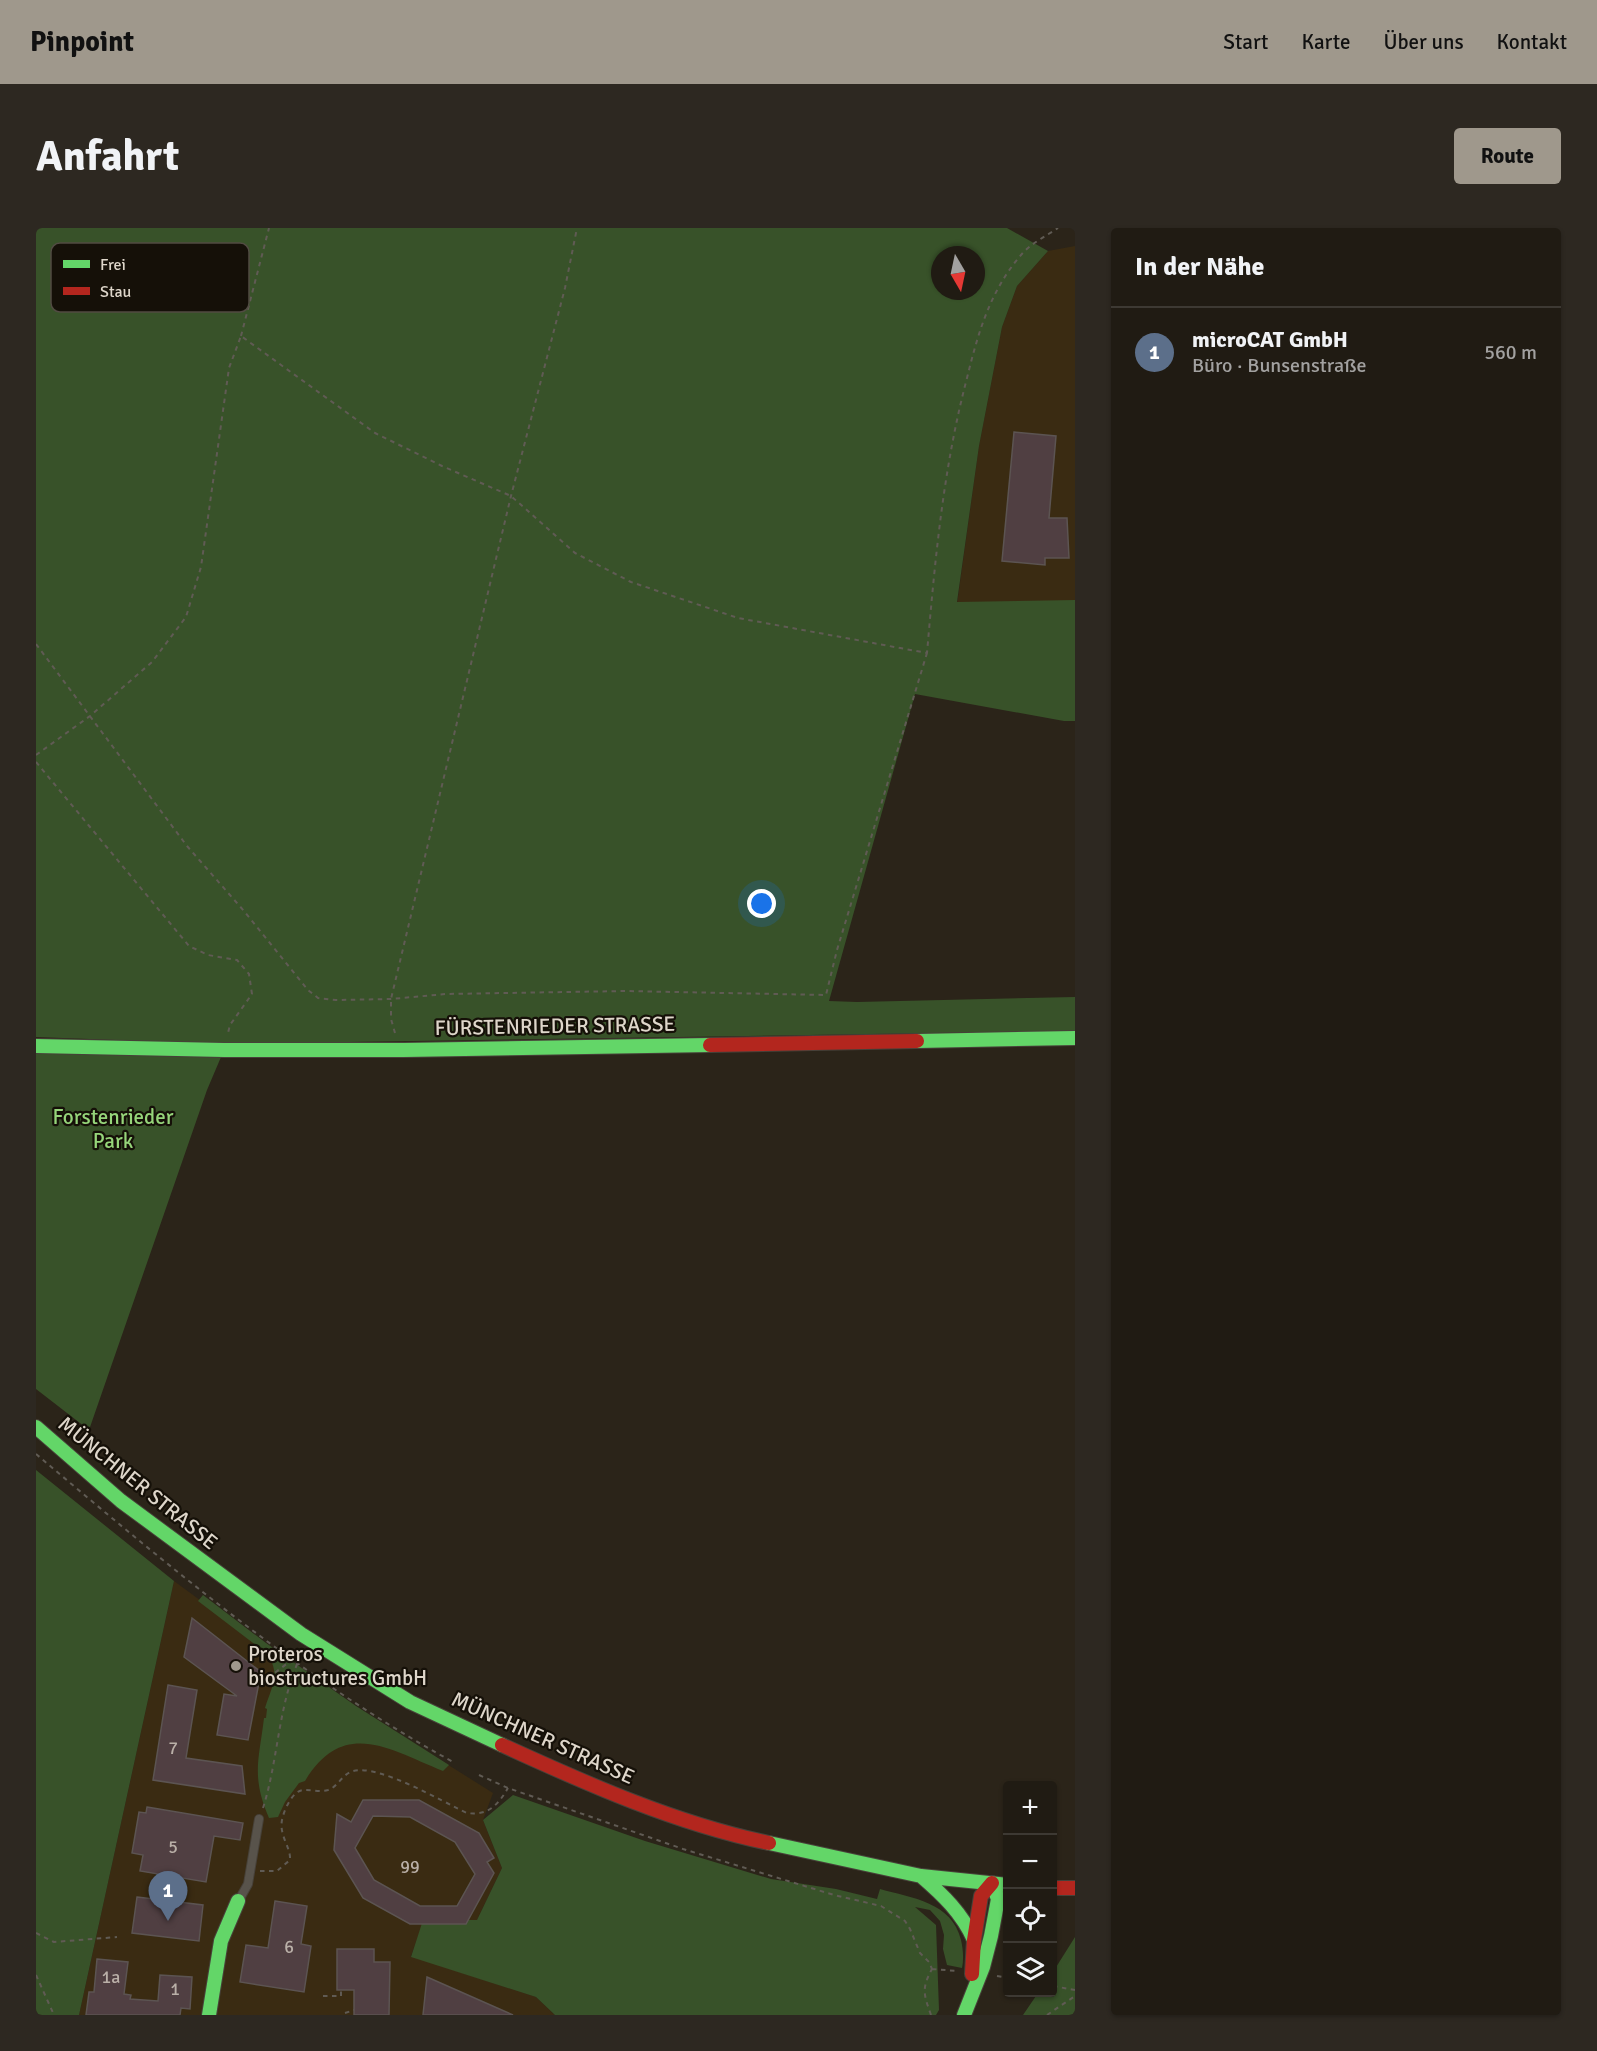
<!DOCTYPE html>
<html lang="de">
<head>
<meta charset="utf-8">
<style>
  :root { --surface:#201b13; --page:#2d2821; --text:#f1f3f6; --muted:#a2a1a0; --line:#3d3933; --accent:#9f988c }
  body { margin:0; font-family:Signika,sans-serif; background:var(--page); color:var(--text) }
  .controls { position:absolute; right:18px; bottom:18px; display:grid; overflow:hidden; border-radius:6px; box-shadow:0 2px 4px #0004 }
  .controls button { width:54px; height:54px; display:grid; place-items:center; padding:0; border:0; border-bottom:2px solid var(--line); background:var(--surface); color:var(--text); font:30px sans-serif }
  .compass { position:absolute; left:895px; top:18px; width:54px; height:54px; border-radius:50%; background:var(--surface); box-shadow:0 2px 4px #0004; rotate:171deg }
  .you { position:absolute; left:726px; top:676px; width:21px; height:21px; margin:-15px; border:4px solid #fff; border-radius:50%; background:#1a73e8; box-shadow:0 0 0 9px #1a73e833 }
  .badge { display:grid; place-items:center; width:39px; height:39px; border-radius:50%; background:var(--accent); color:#fff; font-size:20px; font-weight:700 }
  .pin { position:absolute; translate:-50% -50px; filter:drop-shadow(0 2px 3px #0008) }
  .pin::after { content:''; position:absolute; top:32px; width:21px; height:18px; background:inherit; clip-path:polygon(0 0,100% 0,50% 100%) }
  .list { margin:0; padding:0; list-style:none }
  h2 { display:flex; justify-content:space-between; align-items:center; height:78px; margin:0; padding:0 24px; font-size:26px }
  h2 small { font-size:20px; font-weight:400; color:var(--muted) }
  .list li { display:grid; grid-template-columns:39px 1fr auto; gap:18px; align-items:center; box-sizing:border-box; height:90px; padding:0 24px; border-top:2px solid var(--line) }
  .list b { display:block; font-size:22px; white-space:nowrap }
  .list p { margin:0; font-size:20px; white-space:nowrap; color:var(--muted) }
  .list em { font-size:20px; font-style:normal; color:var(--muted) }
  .icon { flex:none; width:33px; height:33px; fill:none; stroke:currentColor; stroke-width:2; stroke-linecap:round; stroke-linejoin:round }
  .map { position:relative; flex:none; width:1039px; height:1787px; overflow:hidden; border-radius:6px }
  header { display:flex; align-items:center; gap:36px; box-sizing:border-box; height:84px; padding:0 30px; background:var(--accent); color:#111 }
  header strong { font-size:28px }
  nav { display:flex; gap:33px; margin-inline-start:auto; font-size:21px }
  .intro { display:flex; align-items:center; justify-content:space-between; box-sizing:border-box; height:144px; padding:0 36px }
  h1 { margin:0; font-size:42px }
  .button { padding:15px 27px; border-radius:6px; background:var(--accent); color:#111; font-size:21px; font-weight:700 }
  main { display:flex; gap:36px; padding:0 36px }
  aside { flex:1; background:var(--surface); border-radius:6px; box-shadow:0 2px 4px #0004 }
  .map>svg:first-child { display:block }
  .built { fill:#3a2b12 }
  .green { fill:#385229; fill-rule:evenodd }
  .building { fill:#503f42; stroke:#5c5452; stroke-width:1.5; fill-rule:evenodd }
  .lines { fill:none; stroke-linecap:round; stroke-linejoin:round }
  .lane-casing { stroke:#474139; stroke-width:10 }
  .fast-casing { stroke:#474139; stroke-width:16 }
  .jam-casing { stroke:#474139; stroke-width:16 }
  .path { stroke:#605b54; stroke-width:2; stroke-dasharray:4.5 4.5; stroke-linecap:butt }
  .lane { stroke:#58534b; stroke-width:8 }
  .fast { stroke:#63d668; stroke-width:14 }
  .jam { stroke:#b3261e; stroke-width:14 }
  .poi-dot { fill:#9f988c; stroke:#151008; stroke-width:2 }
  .labels { text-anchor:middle; stroke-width:4.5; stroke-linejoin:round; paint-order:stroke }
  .number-label { font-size:18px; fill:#bab0a8 }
  .street-label { font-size:21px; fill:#ded6ca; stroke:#151008 }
  .park-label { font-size:21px; fill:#96d57a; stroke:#151008 }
  .poi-label { font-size:21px; fill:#ded6ca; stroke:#151008; text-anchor:start }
  .key { fill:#151008; stroke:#514b42; stroke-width:1.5 }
  .key-label { font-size:16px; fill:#ded6ca }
</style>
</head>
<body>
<header>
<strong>Pinpoint</strong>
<nav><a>Start</a><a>Karte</a><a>Über uns</a><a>Kontakt</a></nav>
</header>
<div class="intro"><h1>Anfahrt</h1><a class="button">Route</a></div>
<main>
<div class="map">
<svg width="1039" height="1787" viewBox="0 0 1039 1787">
  <rect width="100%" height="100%" fill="#2b2419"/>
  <path class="built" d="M1039 18V424L917 405 943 218 966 99 981 58 1012 23Z
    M138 1353 206 1403 312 1474 457 1565 447 1592 466 1640 441 1692H388L375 1728 500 1769 519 1787H43Z"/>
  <path class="green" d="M0 0H971L1012 23 981 58 966 99 943 218 921 374 1039 372V493H1028L879 466 793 773 821 774 1039 769V803L184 816 0 809ZM904 27H940V63H904Z
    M0 822 185 829 171 862 53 1202 0 1161Z
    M0 1242 138 1353 43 1787H0Z
    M167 1367 230 1415 320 1478 413 1537 407 1543C354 1522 308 1489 269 1553L263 1555 249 1574 242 1589 233 1590C215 1548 223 1532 228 1490H230L231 1481 229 1480C236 1458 246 1444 229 1424L162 1373Z
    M477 1567 609 1613 735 1651 800 1661 841 1671 844 1661C876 1670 916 1674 925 1712 927 1721 928 1731 926 1740L911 1737 907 1721 908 1707 904 1693 894 1682 879 1679 900 1697 903 1782 900 1787H519L500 1769 375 1729 387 1692H441L466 1640 447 1592Z
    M1039 1709V1787H987L1002 1765 1017 1764V1744Z"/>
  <path class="building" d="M978 204 1020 208 1013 290H1031L1033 330H1009V337L966 333Z
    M156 1390 225 1444 212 1512 181 1507 188 1466 201 1468 148 1429Z
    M132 1457 161 1462 150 1530 206 1538 209 1566 117 1552Z
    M327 1572H383L443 1605 458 1630 451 1634 458 1645 430 1696H374L327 1670 298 1622 301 1586 315 1594ZM337 1588 374 1589 419 1614 439 1646 421 1678H384L338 1652 319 1620Z
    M111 1579 207 1595 204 1612 178 1608 170 1654 104 1643 107 1627 96 1625 103 1584 110 1585Z
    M101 1669 167 1677 163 1713 96 1705Z
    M239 1673 271 1678 265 1716 275 1718 268 1764 204 1754 210 1717 232 1720Z
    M301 1721H338V1734H354L353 1787H318V1762H301Z
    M61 1731 92 1734 88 1766 95 1767 94 1771 122 1773 124 1747 156 1749 154 1781 145 1780 144 1787H50L53 1764H58Z
    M391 1749 477 1787H387Z"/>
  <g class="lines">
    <g class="lane-casing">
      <path id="lane" d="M203 1672 212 1656 223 1591"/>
    </g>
    <g class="fast-casing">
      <path id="fast" d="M881 813 1039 810
        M0 818 188 822H368L674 817
        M0 1199 85 1273 265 1406 374 1474 466 1517
        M733 1615 885 1648 972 1657
        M885 1648C907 1667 926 1685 938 1712
        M173 1787 185 1713 202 1673
        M928 1787 947 1739 955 1708 962 1671 956 1655"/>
    </g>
    <g class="jam-casing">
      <path id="jam" d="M674 817 881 813
        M466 1517C551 1556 641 1596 733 1615
        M1017 1660H1039
        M936 1746 938 1712 945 1668 956 1655"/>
    </g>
    <path class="path" d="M205 108 233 0
      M0 416 151 618 208 683 272 762 282 770 300 772 355 771 410 766 589 763 790 767 801 722 891 425
      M0 527 54 488 116 434 150 389 165 339 193 140 205 108 339 205 406 238 475 268 539 325 595 354 702 390 891 425C899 333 907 241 931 150 942 105 954 63 985 27 994 16 1010 8 1022 0
      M0 534 153 718 172 727 201 732 213 746 216 766 194 797 192 805
      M359 805 355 791V771L475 268 529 60 541 0
      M0 1226C131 1337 268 1453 419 1535
      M232 1450 257 1431
      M443 1547 472 1560 647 1621 798 1667 845 1678 869 1693 874 1701 884 1725 893 1734 896 1741
      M227 1580C242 1533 242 1480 262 1434
      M224 1643H241L254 1632C255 1618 241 1606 247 1588 250 1578 258 1561 269 1562 276 1562 284 1564 292 1562 302 1559 306 1546 317 1543 343 1536 405 1573 431 1585 452 1588 462 1577 472 1560
      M0 1705 18 1714 81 1709
      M896 1741 920 1743
      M0 1747 18 1787
      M961 1748 972 1750
      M1017 1758 1039 1762
      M287 1768H305V1762
      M309 1785 318 1782
      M895 1787C888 1767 885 1761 896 1741
      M1011 1787 1039 1768"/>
    <use href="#lane" class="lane"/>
    <use href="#fast" class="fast"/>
    <use href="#jam" class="jam"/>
  </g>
  <circle class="poi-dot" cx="200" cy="1438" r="6"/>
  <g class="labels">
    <g class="number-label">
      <text x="137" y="1526">7</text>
      <text x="137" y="1625">5</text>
      <text x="374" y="1645">99</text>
      <text x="253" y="1725">6</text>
      <text x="75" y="1755">1a</text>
      <text x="139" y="1767">1</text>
    </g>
    <g class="street-label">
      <text transform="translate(519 798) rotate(-1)" y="7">FÜRSTENRIEDER STRASSE</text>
      <text transform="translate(102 1255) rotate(39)" y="7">MÜNCHNER STRASSE</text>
      <text transform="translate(507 1510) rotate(24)" y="7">MÜNCHNER STRASSE</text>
    </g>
    <g class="park-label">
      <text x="77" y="896">Forstenrieder<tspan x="77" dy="24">Park</tspan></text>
    </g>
    <g class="poi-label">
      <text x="212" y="1433">Proteros<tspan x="212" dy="24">biostructures GmbH</tspan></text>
    </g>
  </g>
  <rect x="15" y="15" width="198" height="69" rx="9" class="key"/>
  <rect x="27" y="32" width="27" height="8" fill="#63d668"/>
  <rect x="27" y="59" width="27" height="8" fill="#b3261e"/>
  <g class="key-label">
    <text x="64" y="42">Frei</text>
    <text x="64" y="69">Stau</text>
  </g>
</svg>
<div class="controls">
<button>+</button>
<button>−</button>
<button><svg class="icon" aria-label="locate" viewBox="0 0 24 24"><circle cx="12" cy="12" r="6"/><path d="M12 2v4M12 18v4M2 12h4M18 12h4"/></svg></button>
<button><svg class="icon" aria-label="layers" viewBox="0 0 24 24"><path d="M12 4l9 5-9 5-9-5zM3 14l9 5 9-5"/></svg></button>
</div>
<svg class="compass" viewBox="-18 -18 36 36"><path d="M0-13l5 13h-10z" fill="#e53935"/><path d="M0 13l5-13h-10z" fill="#a2a1a0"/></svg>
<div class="you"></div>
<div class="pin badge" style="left:132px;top:1693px;background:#5c6f8a">1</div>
</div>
<aside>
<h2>In der Nähe<small></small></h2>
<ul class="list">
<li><span class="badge" style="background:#5c6f8a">1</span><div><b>microCAT GmbH</b><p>Büro · Bunsenstraße</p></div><em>560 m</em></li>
</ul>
</aside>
</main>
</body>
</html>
